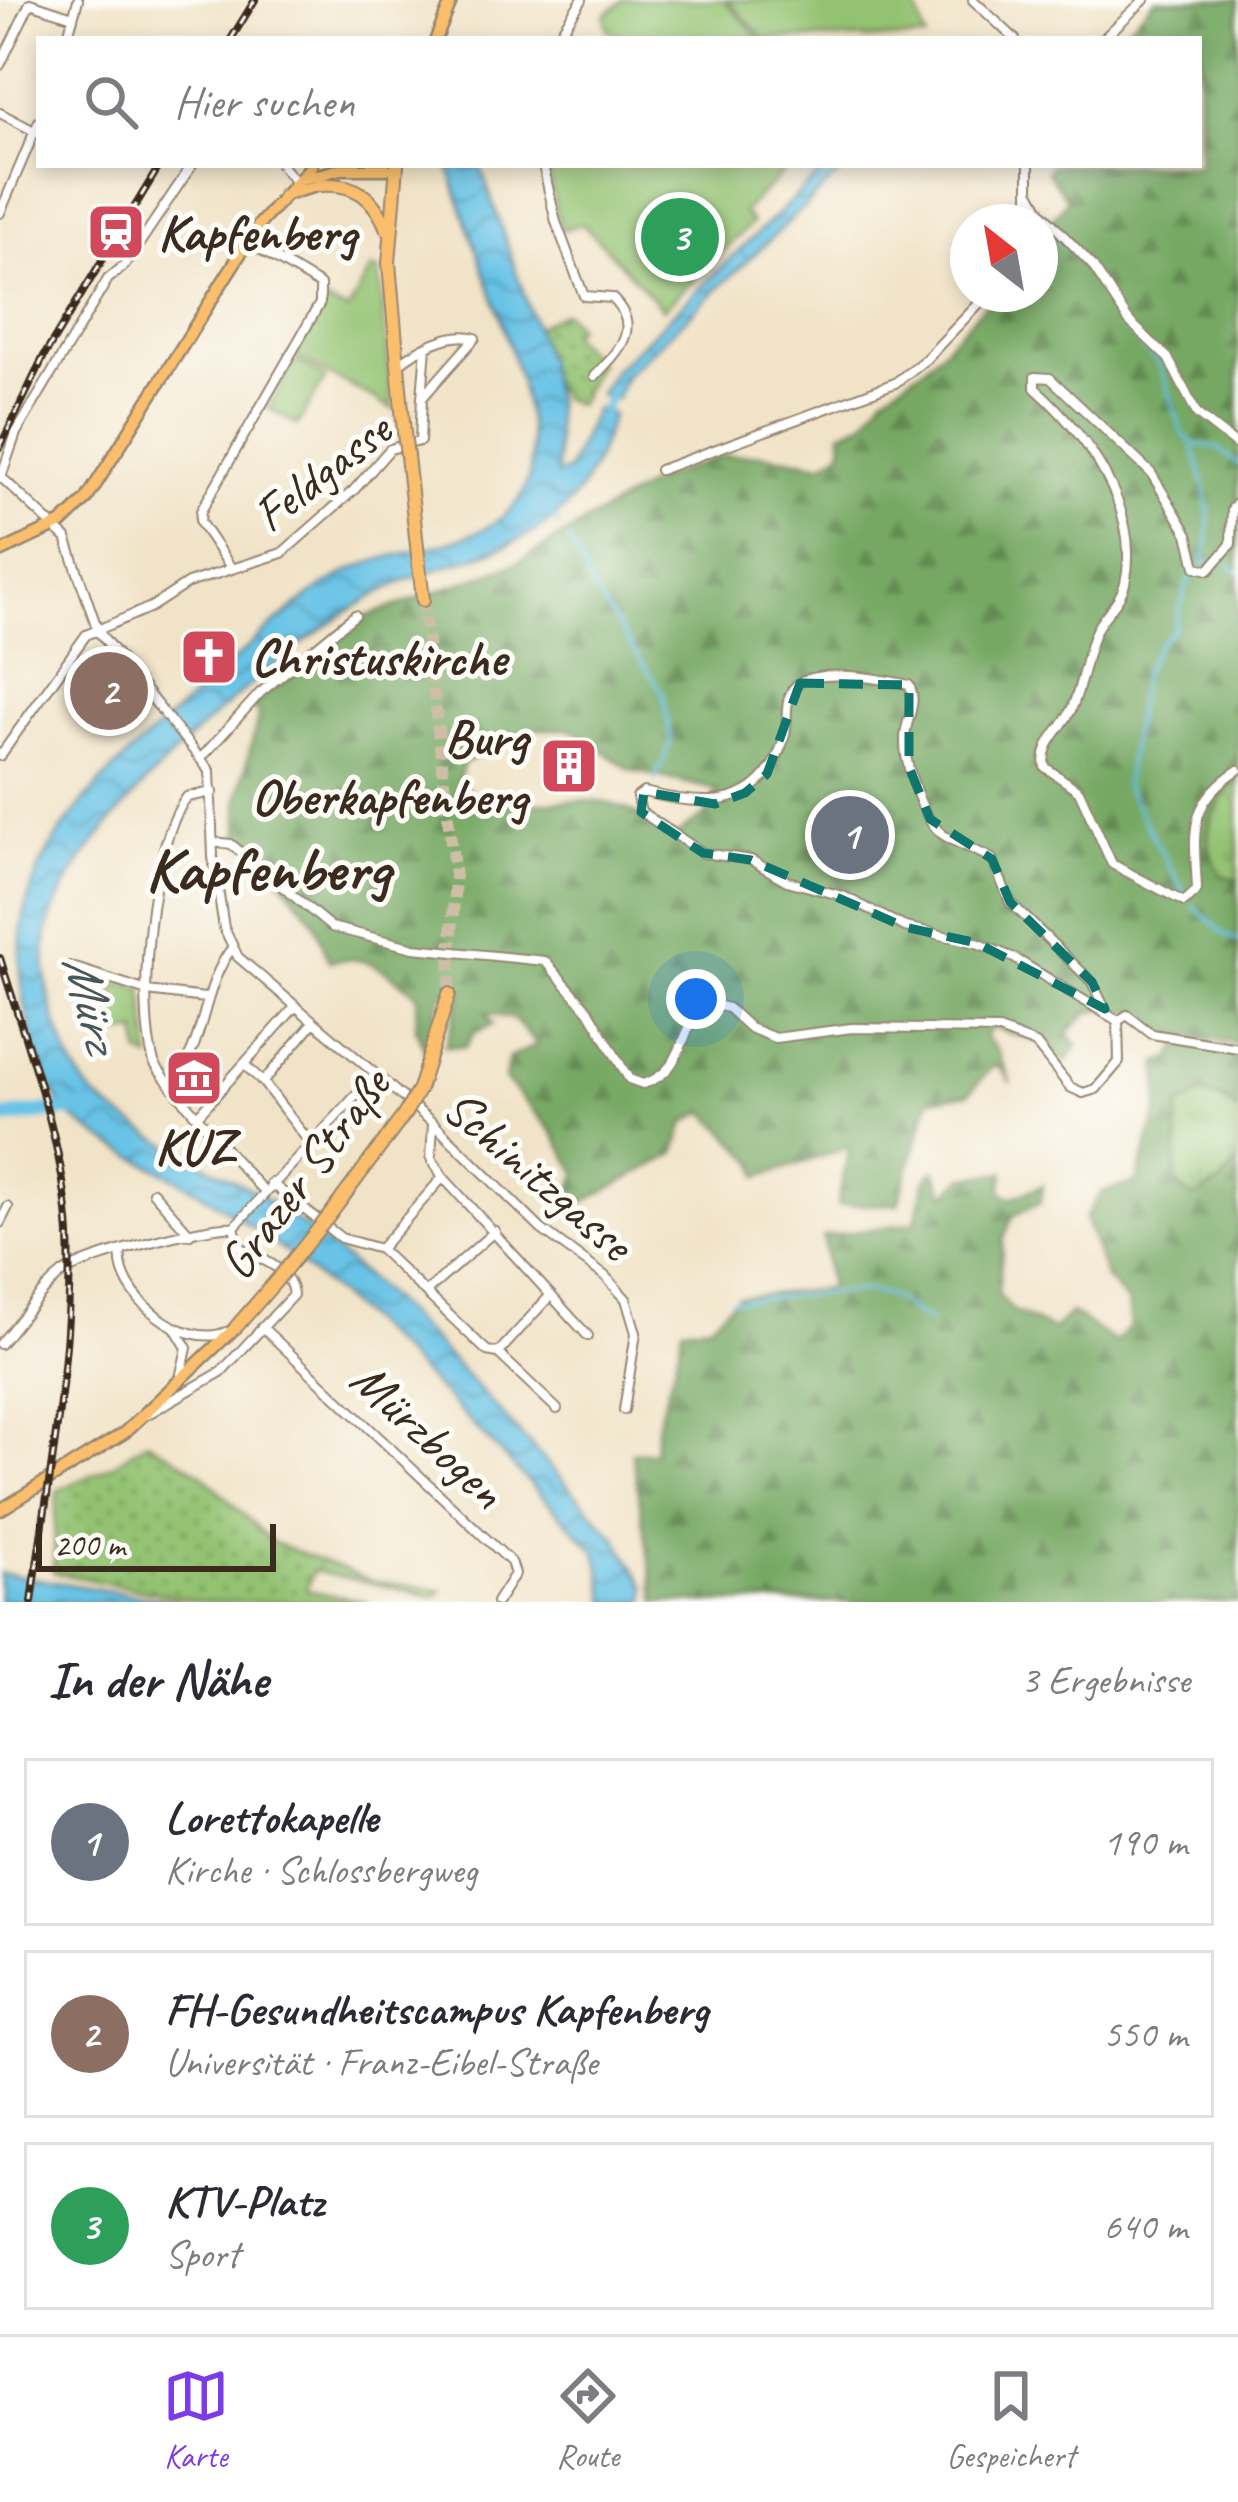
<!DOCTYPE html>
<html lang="de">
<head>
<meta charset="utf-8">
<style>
  :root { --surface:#fff; --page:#f7f7f7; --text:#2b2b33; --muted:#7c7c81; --line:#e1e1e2; --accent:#7c3aed }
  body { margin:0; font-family:Caveat,sans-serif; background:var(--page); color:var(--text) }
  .compass { position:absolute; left:950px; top:204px; width:108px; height:108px; border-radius:50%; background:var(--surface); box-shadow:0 6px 18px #0003; rotate:329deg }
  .scale { position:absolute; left:36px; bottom:30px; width:240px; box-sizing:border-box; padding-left:12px; border:6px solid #3b2a1e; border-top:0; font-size:33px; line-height:42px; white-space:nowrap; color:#3b2a1e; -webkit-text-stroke:9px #fdfcf7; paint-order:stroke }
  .you { position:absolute; left:696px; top:999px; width:42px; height:42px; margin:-30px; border:9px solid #fff; border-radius:50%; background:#1a73e8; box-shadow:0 0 0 18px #1a73e833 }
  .badge { display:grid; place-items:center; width:78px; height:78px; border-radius:50%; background:var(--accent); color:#fff; font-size:39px; font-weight:700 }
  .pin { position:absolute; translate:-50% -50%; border:6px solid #fff; box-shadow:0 3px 12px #0006 }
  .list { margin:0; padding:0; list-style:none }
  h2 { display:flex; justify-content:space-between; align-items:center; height:156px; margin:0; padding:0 48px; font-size:51px }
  h2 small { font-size:39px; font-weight:400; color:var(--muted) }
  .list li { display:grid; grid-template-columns:78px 1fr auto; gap:36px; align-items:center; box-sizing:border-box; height:168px; margin:0 24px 24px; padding:0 24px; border:3px solid var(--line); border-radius:0px }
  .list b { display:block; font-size:45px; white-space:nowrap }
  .list p { margin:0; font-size:39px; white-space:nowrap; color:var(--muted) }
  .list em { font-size:39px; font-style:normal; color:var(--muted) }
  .icon { flex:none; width:66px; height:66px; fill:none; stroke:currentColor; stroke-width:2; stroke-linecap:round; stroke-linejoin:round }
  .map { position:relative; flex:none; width:1238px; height:1602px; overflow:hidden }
  .search { position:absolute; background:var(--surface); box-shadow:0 6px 18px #0003; left:36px; right:36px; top:36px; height:132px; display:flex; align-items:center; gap:30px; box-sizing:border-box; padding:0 42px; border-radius:0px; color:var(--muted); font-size:45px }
  .sheet { height:732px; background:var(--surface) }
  nav { display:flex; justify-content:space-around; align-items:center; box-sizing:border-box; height:168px; border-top:3px solid var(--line); background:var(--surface); font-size:33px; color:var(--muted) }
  nav a { display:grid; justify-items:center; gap:6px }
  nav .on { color:var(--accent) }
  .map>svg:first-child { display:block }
  .grass { fill:url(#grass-tufts); stroke:#677648; stroke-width:3 }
  .forest { fill:url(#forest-firs); stroke:#586940; stroke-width:3; fill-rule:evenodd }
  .park { fill:#93c271; stroke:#677648; stroke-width:3 }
  .garden { fill:url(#garden-dots); stroke:#677648; stroke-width:3 }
  .water { fill:url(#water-waves); stroke:#527682; stroke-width:3 }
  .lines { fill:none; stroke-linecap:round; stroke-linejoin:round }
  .stream { stroke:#68c3e6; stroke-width:3 }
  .canal { stroke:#68c3e6; stroke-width:9 }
  .river { stroke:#68c3e6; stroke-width:15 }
  .highway-tunnel { stroke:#cdbea5; stroke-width:12; stroke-dasharray:12 6; stroke-linecap:butt }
  .minor-casing { stroke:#968672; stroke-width:12 }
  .major-casing { stroke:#968672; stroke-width:15 }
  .highway-casing { stroke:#968672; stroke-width:16 }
  .minor { stroke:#fff; stroke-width:8 }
  .major { stroke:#fabe6d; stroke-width:10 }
  .highway { stroke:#fabe6d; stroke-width:12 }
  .rail-casing { stroke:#3b2a1e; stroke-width:8 }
  .rail { stroke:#fdfcf7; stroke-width:3; stroke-dasharray:9; stroke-linecap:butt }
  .highway-bridge-casing { stroke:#968672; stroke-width:16; stroke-linecap:butt }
  .highway-bridge { stroke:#fabe6d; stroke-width:12 }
  .marked { fill:none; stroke:#0f766e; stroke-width:9; stroke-dasharray:24 15; stroke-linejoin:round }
  .labels { text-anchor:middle; stroke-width:10; stroke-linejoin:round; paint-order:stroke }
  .poi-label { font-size:51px; font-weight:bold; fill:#3b2a1e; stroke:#fdfcf7; text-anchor:start }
  .street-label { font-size:51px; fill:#3b2a1e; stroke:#fdfcf7 }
  .water-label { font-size:54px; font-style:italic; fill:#48585a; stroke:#fdfcf7 }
  .district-label { font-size:63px; font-weight:bold; fill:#3b2a1e; stroke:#fdfcf7 }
</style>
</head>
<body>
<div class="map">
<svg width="1238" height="1602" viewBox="0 0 1238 1602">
  <defs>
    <pattern id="grass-tufts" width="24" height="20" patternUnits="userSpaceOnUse" patternTransform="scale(3)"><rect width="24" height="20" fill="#93c271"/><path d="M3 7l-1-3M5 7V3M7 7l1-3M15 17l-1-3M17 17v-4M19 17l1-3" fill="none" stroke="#799e5c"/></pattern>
    <pattern id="forest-firs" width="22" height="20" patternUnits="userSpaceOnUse" patternTransform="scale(3)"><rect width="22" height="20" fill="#76a863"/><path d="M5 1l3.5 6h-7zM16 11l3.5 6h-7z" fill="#628951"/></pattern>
    <pattern id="garden-dots" width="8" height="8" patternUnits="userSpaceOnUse" patternTransform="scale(3)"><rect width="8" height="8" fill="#93c271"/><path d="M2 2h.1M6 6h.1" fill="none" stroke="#799e5c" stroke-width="1.8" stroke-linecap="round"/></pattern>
    <pattern id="water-waves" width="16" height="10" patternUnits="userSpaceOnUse" patternTransform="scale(3)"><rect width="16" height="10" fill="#68c3e6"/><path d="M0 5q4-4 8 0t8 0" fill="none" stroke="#579fba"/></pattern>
  </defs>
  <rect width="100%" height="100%" fill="#fdfcf7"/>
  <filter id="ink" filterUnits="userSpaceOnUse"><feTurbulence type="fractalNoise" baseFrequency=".00833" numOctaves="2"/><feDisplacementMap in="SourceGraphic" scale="24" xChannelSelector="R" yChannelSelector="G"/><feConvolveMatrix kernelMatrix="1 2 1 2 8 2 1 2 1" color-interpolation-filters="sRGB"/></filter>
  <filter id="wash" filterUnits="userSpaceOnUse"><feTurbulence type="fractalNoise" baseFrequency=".004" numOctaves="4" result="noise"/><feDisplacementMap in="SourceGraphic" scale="48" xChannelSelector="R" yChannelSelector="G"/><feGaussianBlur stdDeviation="2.7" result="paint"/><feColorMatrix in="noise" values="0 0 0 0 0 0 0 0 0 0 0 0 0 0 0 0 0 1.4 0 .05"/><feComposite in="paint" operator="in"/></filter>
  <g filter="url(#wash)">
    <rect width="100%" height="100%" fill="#f1e3c7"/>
    <path class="grass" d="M1234 782 1238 785V879L1222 876C1198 840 1208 815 1234 782Z
      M1200 1095 1222 1098 1238 1111V1162L1220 1184 1193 1198 1176 1184 1178 1108Z"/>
    <path class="forest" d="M1155 0H1238V784L1233 783C1208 816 1198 840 1222 876L1238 879V1044L1163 1033 1131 1011 1115 1016 1107 1008 1088 1013 1067 1033 1078 1045 1066 1062 1038 1042 992 1027 985 1036 998 1051 1011 1083 1000 1067 993 1066 968 1094 930 1099 898 1204 837 1205 850 1147 759 1177 756 1163 705 1111 685 1123 675 1154 574 1207 568 1195 578 1174 552 1131 505 1080 509 1058 537 1045 514 1019 486 1013 493 1024 474 1033 465 1047 445 1046 461 995H442L425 1050 416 1029 418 995C387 971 369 953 329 961L315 922 251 840 239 838 238 797 259 715 252 706 365 617 515 564 657 480 720 456 762 454 823 464 843 450 842 432 865 422 884 395 927 365 996 294H1040V222L1034 219 1048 224 1068 200 1047 172 1051 165H1199V39H1117ZM530 729H571L631 770 717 790 706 815 672 838C656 828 638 813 621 807 579 792 523 811 475 800L459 778 464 763Z
      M1182 1041 1238 1051V1111L1222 1098 1199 1095 1178 1108 1176 1184 1193 1198 1220 1184 1238 1162V1602H656L632 1452H654C657 1406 677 1372 683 1327L710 1324 737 1297 829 1289 823 1237 915 1222 926 1179 935 1170 946 1195 964 1177 1004 1173 1001 1191 1012 1198 1043 1185 1040 1202 1013 1216 1003 1240 998 1294 1013 1311 1053 1330 1071 1313 1115 1342 1131 1326 1128 1303 1106 1278 1085 1218 1102 1192 1137 1182 1159 1109 1158 1062 1170 1059Z"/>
    <path class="park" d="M624 0H724L760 39H625L608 30 605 15Z
      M727 0H914L926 39H765Z
      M546 165H791L743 212 752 223 663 309 583 224 561 230Z
      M371 269 379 270 393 409 295 356 325 302 348 311Z
      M297 361 326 378 297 425 268 408Z
      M117 982 143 989 151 1059 140 1054 138 1032 115 1034 104 1024Z"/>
    <path class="garden" d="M564 312 577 326 570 334 598 363 578 405C547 400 544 355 534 328Z
      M147 1441 201 1473 273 1543 372 1581 442 1590 436 1597 313 1571 306 1590 369 1602H201L53 1572 57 1491 111 1466Z"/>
    <path class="water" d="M449 165H480L546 359 555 403 557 475 568 470 595 409 612 414C602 448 589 485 563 510 517 555 446 560 391 587 295 633 66 829 47 934 39 980 58 1042 82 1081 104 1117 208 1164 248 1188 387 1273 502 1419 615 1536L646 1587 645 1602H607L596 1551C468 1423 345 1279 188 1185 154 1165 80 1135 59 1102 40 1071 28 1028 23 992 2 853 104 777 198 693 245 652 292 601 348 572 404 543 507 550 528 480 548 412 468 243 449 165Z
      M829 165H849L625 376 616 399 599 394 614 370Z
      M0 1573 178 1602H0Z"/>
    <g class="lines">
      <path class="stream" d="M1044 222 1086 269 1122 326 1160 365 1183 435 1194 444 1216 447 1238 464
        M1193 447C1206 487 1216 521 1203 562H1213
        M551 514 560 527
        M568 538 594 591 663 693 671 741 655 781
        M1230 564 1238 572
        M1185 894 1125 786 1142 674 1160 642 1173 631 1190 575
        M1192 904 1226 936 1238 940
        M731 1300 865 1291 890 1296 929 1322"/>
      <path class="canal" d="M599 422 612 388"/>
      <path class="river" d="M0 1118 86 1107"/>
    </g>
  </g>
  <g filter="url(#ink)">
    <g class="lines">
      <path class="highway-tunnel" d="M423 600 455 877 449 994"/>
      <g class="minor-casing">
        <path id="minor" d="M973 0 1015 39
          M67 39 78 0
          M556 39 582 0
          M1103 39 1144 0
          M0 65 30 3 73 17
          M0 113 36 132
          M192 165 125 265 108 279 16 433 1 477 66 538 98 631 210 771 213 857 224 928 238 957 433 1123 541 1229 605 1276 626 1299 636 1333 624 1410
          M281 165 296 182
          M543 165 556 222 584 296 612 298C643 328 619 351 595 376
          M1030 192 1041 212 1092 265 1129 321 1168 358 1197 414 1238 446
          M0 213 39 121
          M1029 222V165
          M422 398 426 347
          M660 470 895 383 926 359 988 294
          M1238 502 1232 509 1231 544 1209 570 1196 567 1188 534 1151 473 1050 378 1035 377V388C1086 434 1142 509 1125 583 1121 601 1104 614 1096 630 1085 655 1083 684 1071 710 1062 729 1040 744 1045 767L1079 791 1112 864 1184 902 1197 890C1195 836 1185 804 1238 770
          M230 566 200 522 201 511 320 303V285L248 242
          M0 756 86 635 151 607 188 583 282 553 354 490 390 449 420 441 422 398 475 338C451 330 416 350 398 365
          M203 756 260 693 355 615
          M213 792 187 797C150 844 136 1004 154 1062 158 1074 248 1175 263 1190
          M213 842 231 844 331 927 414 948 545 961 589 1011 629 1079 643 1084C689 1071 678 1019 710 1004L728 1008 750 1028 775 1038 852 1028 999 1030 1036 1044 1070 1087 1083 1093 1096 1089 1119 1062 1118 1021
          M69 966 147 991 205 998
          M1105 1009 1092 982 1010 902 992 859C977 850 956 844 942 834 922 818 904 764 905 739 905 719 919 704 909 685 883 679 822 668 799 683 782 695 789 718 785 735 764 811 707 808 644 792L637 797 641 812 703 853 751 860 787 881 843 896 905 927 977 943 1014 958 1118 1021
          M1118 1021 1127 1015 1152 1034 1238 1048
          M246 1066 263 1082
          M171 1083C207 1046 200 990 232 948
          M199 1114 294 1008
          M310 1143 263 1082 313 1023
          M443 1177 588 1336
          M271 1183 341 1238 380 1249
          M153 1192 190 1234
          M0 1223 8 1207
          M234 1227 373 1077
          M380 1249 487 1351 498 1353 548 1298
          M380 1249 443 1177 431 1158 433 1123
          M121 1251C115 1295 184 1350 226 1332
          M427 1291 495 1231
          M262 1327 511 1562 515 1574 497 1602
          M175 1328 187 1348 181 1374
          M0 1344C20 1321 39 1292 63 1273 86 1257 208 1224 234 1227
          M498 1353 557 1409
          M146 1415 221 1372 293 1295C290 1265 260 1261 239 1246L234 1227"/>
      </g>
      <g class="major-casing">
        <path id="major" d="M436 39 452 0
          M299 180 341 169H387
          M284 195 320 185
          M0 552 62 523 86 500 257 227 312 165
          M0 1510 124 1433 236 1327"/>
      </g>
      <g class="highway-casing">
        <path id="highway" d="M397 165 389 263 404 433
          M320 185C355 182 374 197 387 229
          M407 456 423 600
          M419 1089 449 994
          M329 1216 404 1115
          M236 1327 276 1281"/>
      </g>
      <use href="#minor" class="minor"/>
      <use href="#major" class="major"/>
      <use href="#highway" class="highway"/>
      <g class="rail-casing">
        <path id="rail" d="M231 39 255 0
          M0 447 44 356 160 165
          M0 958C27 1047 64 1141 69 1235 74 1356 47 1482 32 1602"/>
      </g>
      <use href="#rail" class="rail"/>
      <g class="highway-bridge-casing">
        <path id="highway-bridge" d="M404 433 407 456
          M404 1115 419 1089
          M276 1281 329 1216"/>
      </g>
      <use href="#highway-bridge" class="highway-bridge"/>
    </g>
  </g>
  <path class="marked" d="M800 683 909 685V767L930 819 992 859 1010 902 1092 982 1105 1009 977 943 905 927 751 860 703 853 641 812 644 792 715 804 745 793 767 774Z"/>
  <defs>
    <g id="station-square" transform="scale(3)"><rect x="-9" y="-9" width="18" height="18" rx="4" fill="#d1495b" stroke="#fdfcf7"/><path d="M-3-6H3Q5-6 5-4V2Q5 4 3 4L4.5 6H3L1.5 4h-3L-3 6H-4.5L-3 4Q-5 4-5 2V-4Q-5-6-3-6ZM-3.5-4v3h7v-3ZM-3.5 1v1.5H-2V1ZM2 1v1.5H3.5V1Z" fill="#fff"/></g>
    <g id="church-square" transform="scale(3)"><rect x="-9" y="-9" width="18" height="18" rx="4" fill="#d1495b" stroke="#fdfcf7"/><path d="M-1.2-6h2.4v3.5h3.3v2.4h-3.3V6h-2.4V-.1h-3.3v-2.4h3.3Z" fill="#fff"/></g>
    <g id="building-square" transform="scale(3)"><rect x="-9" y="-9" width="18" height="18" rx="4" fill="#d1495b" stroke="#fdfcf7"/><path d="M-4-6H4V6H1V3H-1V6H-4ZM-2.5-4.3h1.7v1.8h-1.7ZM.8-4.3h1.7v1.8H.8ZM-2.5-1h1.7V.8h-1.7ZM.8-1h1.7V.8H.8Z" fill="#fff"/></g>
    <g id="museum-square" transform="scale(3)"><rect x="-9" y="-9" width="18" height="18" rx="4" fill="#d1495b" stroke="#fdfcf7"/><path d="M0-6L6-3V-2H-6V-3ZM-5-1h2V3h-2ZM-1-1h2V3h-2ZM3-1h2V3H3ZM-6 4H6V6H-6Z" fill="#fff"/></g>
  </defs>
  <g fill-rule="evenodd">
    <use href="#station-square" x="116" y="232"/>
    <use href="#church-square" x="209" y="657"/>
    <use href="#building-square" x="569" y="766"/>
    <use href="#museum-square" x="194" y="1078"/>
  </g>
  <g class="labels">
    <g class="poi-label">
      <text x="158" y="250">Kapfenberg</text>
      <text x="251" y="675">Christuskirche</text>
      <text x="527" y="755" text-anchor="end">Burg<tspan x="527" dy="59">Oberkapfenberg</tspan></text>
      <text x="194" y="1164" text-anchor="middle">KUZ</text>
    </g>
    <g class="street-label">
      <text transform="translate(321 471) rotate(-38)" y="18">Feldgasse</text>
      <text transform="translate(303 1173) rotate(-53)" y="18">Grazer Straße</text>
      <text transform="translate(539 1174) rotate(41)" y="18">Schinitzgasse</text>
      <text transform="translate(429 1434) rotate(43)" y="18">Mürzbogen</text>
    </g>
    <g class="water-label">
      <text transform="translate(93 1002) rotate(76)" y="19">Mürz</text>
    </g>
    <g class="district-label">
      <text x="268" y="890">Kapfenberg</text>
    </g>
  </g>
</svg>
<svg class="compass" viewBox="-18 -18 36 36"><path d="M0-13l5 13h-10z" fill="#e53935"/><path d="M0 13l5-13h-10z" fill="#7c7c81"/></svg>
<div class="scale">200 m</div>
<div class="you"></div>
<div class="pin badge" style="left:850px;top:835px;background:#6b7280">1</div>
<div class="pin badge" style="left:109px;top:691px;background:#8d6e63">2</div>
<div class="pin badge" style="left:680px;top:237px;background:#2e9e5b">3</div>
<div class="search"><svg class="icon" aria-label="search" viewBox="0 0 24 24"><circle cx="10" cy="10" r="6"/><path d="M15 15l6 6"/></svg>Hier suchen</div>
</div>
<section class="sheet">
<h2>In der Nähe<small>3 Ergebnisse</small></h2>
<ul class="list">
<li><span class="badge" style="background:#6b7280">1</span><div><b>Lorettokapelle</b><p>Kirche · Schlossbergweg</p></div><em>190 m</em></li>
<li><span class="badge" style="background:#8d6e63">2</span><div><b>FH-Gesundheitscampus Kapfenberg</b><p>Universität · Franz-Eibel-Straße</p></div><em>550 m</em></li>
<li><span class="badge" style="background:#2e9e5b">3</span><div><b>KTV-Platz</b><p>Sport</p></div><em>640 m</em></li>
</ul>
</section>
<nav>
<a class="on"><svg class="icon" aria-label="map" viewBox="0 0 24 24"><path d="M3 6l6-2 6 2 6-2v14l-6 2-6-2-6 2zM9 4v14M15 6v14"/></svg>Karte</a>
<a><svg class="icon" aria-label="directions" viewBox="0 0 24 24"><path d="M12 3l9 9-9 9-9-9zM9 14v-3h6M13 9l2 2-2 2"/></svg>Route</a>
<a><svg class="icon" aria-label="saved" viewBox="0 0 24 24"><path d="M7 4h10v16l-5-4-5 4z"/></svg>Gespeichert</a>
</nav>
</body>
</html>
